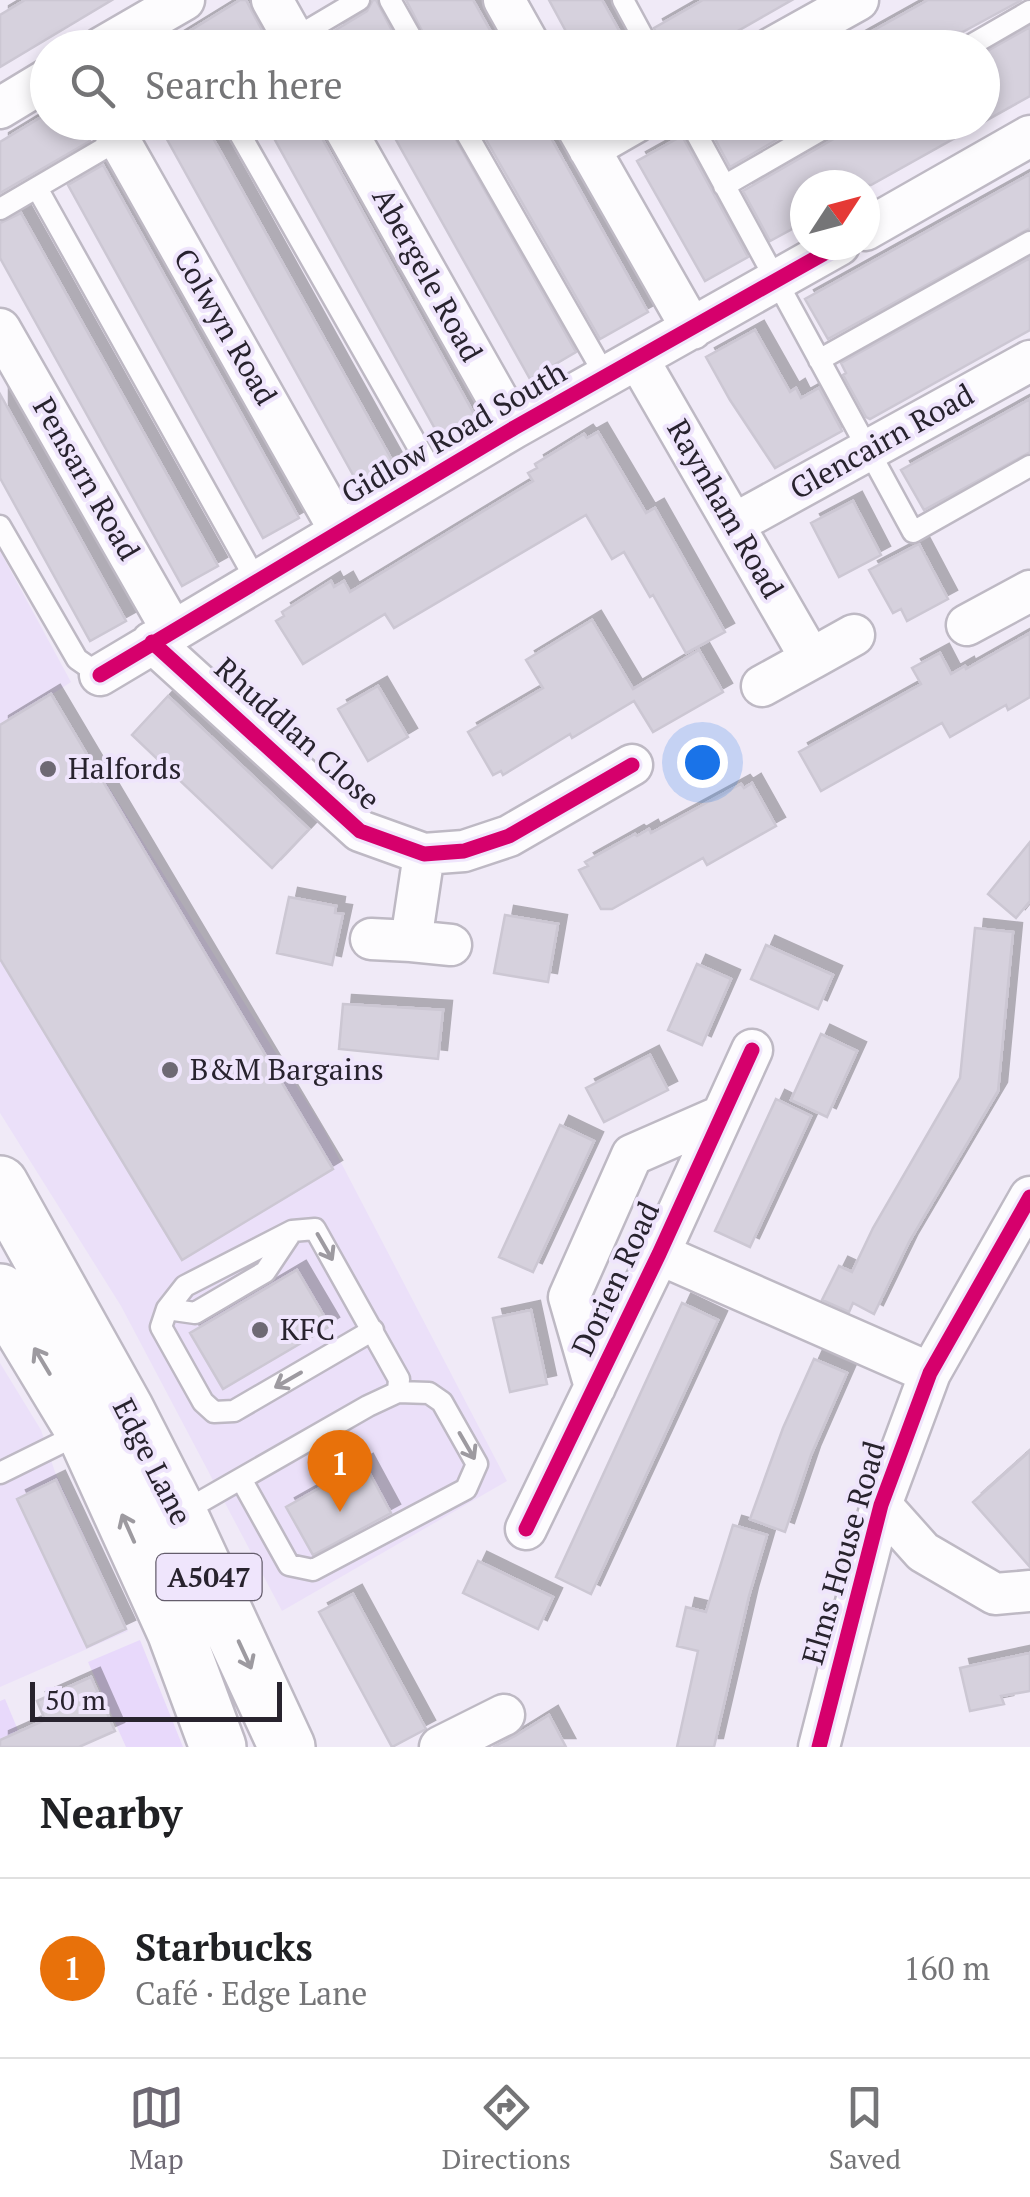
<!DOCTYPE html>
<html lang="en">
<head>
<meta charset="utf-8">
<style>
  :root { --surface:#fff; --page:#f2f2f2; --text:#202124; --muted:#757577; --line:#e0e0e0; --accent:#6e6974 }
  body { margin:0; font-family:"PT Serif",serif; background:var(--page); color:var(--text) }
  .compass { position:absolute; left:790px; top:170px; width:90px; height:90px; border-radius:50%; background:var(--surface); box-shadow:0 5px 15px #0003; rotate:54deg }
  .scale { position:absolute; left:30px; bottom:25px; width:252px; box-sizing:border-box; padding-left:10px; border:5px solid #28232e; border-top:0; font-size:28px; line-height:35px; white-space:nowrap; color:#28232e; -webkit-text-stroke:8px #efe5fc; paint-order:stroke }
  .you { position:absolute; left:702px; top:762px; width:35px; height:35px; margin:-25px; border:8px solid #fff; border-radius:50%; background:#1a73e8; box-shadow:0 0 0 15px #1a73e833 }
  .badge { display:grid; place-items:center; width:65px; height:65px; border-radius:50%; background:var(--accent); color:#fff; font-size:32px; font-weight:700 }
  .pin { position:absolute; translate:-50% -82px; filter:drop-shadow(0 2px 5px #0008) }
  .pin::after { content:''; position:absolute; top:52px; width:35px; height:30px; background:inherit; clip-path:polygon(0 0,100% 0,50% 100%) }
  .list { margin:0; padding:0; list-style:none }
  h2 { display:flex; justify-content:space-between; align-items:center; height:130px; margin:0; padding:0 40px; font-size:42px }
  h2 small { font-size:32px; font-weight:400; color:var(--muted) }
  .list li { display:grid; grid-template-columns:65px 1fr auto; gap:30px; align-items:center; box-sizing:border-box; height:180px; padding:0 40px; border-top:2px solid var(--line) }
  .list b { display:block; font-size:38px; white-space:nowrap }
  .list p { margin:0; font-size:32px; white-space:nowrap; color:var(--muted) }
  .list em { font-size:32px; font-style:normal; color:var(--muted) }
  .icon { flex:none; width:55px; height:55px; fill:none; stroke:currentColor; stroke-width:2; stroke-linecap:round; stroke-linejoin:round }
  .map { position:relative; flex:none; width:1030px; height:1747px; overflow:hidden }
  .search { position:absolute; background:var(--surface); box-shadow:0 5px 15px #0003; left:30px; right:30px; top:30px; height:110px; display:flex; align-items:center; gap:25px; box-sizing:border-box; padding:0 35px; border-radius:55px; color:var(--muted); font-size:38px }
  .sheet { height:310px; background:var(--surface) }
  nav { display:flex; justify-content:space-around; align-items:center; box-sizing:border-box; height:140px; border-top:2px solid var(--line); background:var(--surface); font-size:28px; color:var(--muted) }
  nav a { display:grid; justify-items:center; gap:5px }
  nav .on { color:var(--accent) }
  .map>svg:first-child { display:block }
  .built { fill:#ebe0f9 }
  .green { fill:#e8d9fb }
  .building { fill:#d6d1dd; stroke:#ccc7d3; stroke-width:2.5; filter:url(#shadow) }
  .lines { fill:none; stroke-linecap:round; stroke-linejoin:round }
  .lane-casing { stroke:#beb9c4; stroke-width:25 }
  .street-casing { stroke:#beb9c4; stroke-width:45 }
  .highway-casing { stroke:#beb9c4; stroke-width:60 }
  .lane { stroke:#fdfcfe; stroke-width:20 }
  .street { stroke:#fdfcfe; stroke-width:40 }
  .highway { stroke:#fdfcfe; stroke-width:55 }
  .cycleway-casing { stroke:#efe5fc; stroke-width:21 }
  .cycleway { stroke:#d6006c; stroke-width:15 }
  .oneway { stroke:#9d9aa0 }
  .poi-dot { fill:#6e6974; stroke:#efe5fc; stroke-width:4 }
  .labels { text-anchor:middle; stroke-width:8; stroke-linejoin:round; paint-order:stroke }
  .shield { fill:#efe5fc; stroke:#645d6c; stroke-width:2.5 }
  .shield-label { font-size:28px; font-weight:bold; fill:#28232e }
  .street-label { font-size:30px; fill:#28232e; stroke:#efe5fc }
  .poi-label { font-size:30px; fill:#28232e; stroke:#efe5fc; text-anchor:start }
</style>
</head>
<body>
<div class="map">
<svg width="1030" height="1747" viewBox="0 0 1030 1747">
  <defs>
    <filter id="shadow"><feDropShadow dx="9" dy="-9" stdDeviation="0" flood-color="#0004"/></filter>
  </defs>
  <rect width="100%" height="100%" fill="#f0eaf7"/>
  <path class="built" d="M0 551 71 682 51 695 323 1128 507 1481 282 1611 121 1306 0 1113Z
    M0 1363 41 1430 55 1472 128 1631 0 1687Z"/>
  <path class="green" d="M140 1640 183 1747H126L88 1662Z
    M5 1699 25 1747H0V1701Z"/>
  <path class="building" d="M25 0H112L0 67V15Z
    M240 0H246L265 36 245 48H162Z
    M373 0H376L401 48H344L334 31 367 11Z
    M406 0H473L500 48H431Z
    M549 0H602L626 43 630 41 633 48H575Z
    M703 0H792L708 48H663L654 28Z
    M928 0H1022L933 48H842Z
    M1030 27V96L871 185H805V222L770 241 743 191 842 134 849 122H982V54Z
    M48 113V122H79L90 141 0 193V142Z
    M185 122H204L393 462 357 482 164 134Z
    M265 122H313L475 416 439 436Z
    M386 122H446L576 352 530 379Z
    M476 122H542L648 312 600 339Z
    M706 122H807L730 167Z
    M682 136 748 257 705 281 637 161Z
    M103 165 299 518 263 538 68 185Z
    M1030 174V228L828 339 805 299Z
    M21 213 218 566 182 586 0 258V223Z
    M1030 258V330L870 419 866 417 843 375 846 373 841 363Z
    M755 330 790 392 796 388 801 398 819 388 842 431 775 468 730 400 706 357Z
    M0 394 126 621 90 641 0 478Z
    M1030 399V452L924 510 901 470Z
    M598 432 646 513 655 508 725 632 686 653 653 595 650 597 624 552 612 559 586 515 394 628 385 614 303 664 276 621 284 616 282 612 331 581 334 587 344 581 350 592 533 481 528 473 537 468 535 464 584 434 587 438Z
    M853 501 881 555 839 577 811 523Z
    M919 544 948 599 907 621 901 609 893 613 869 570Z
    M592 620 633 689 699 650 723 692 653 732 634 701 572 738 570 734 503 775 501 771 493 775 468 732 543 688 526 660Z
    M1030 633V697L1008 710 1006 705 950 737 942 723 821 791 799 752 921 684 912 668 940 653 951 674 965 666 966 669Z
    M378 686 408 737 368 761 338 709Z
    M51 694 333 1169 182 1260 0 959V725Z
    M168 696 309 829 272 868 132 735Z
    M752 783 776 826 707 865 703 858 612 909H601L579 870 588 866 585 862 635 834 637 836 649 829 651 833 741 784 744 788Z
    M1030 842V901L1016 918 988 894Z
    M289 897 336 906 335 913 343 914 332 965 277 953Z
    M505 915 558 924 548 982 494 973Z
    M975 928 1013 932 998 1091 909 1242 874 1314 853 1303 849 1312 822 1300 839 1266 852 1272 873 1228 960 1078Z
    M766 945 833 975 818 1009 751 979Z
    M697 964 731 979 702 1045 668 1030Z
    M343 1004 443 1010 438 1059 339 1049Z
    M821 1034 857 1051 827 1117 791 1100Z
    M650 1055 668 1090 604 1122 586 1088Z
    M776 1099 811 1116 750 1247 715 1231Z
    M560 1125 594 1141 533 1272 499 1257Z
    M297 1270 330 1326 223 1389 190 1333Z
    M682 1303 718 1320 591 1594 556 1577Z
    M531 1310 547 1384 510 1392 493 1318Z
    M814 1359 847 1373 811 1455 785 1532 750 1519 783 1428Z
    M1030 1451V1567L973 1502Z
    M364 1463 391 1513 313 1555 286 1507Z
    M56 1480 126 1629 87 1647 17 1499Z
    M733 1525 767 1535 749 1596 714 1747H677L698 1651 677 1646 686 1607 706 1612Z
    M478 1561 553 1597 538 1629 463 1593Z
    M353 1594 426 1729 392 1747 319 1612Z
    M1030 1653V1691L1001 1696 1004 1704 970 1711 960 1668Z
    M91 1677 115 1731 79 1747H0V1740L45 1720 37 1701Z
    M549 1715 566 1747H493L515 1736Z"/>
  <g class="lines">
    <g class="lane-casing">
      <path id="lane" d="M390 0 417 48
        M623 0 649 48
        M288 42 359 0
        M966 48 1030 11
        M233 122 434 475
        M460 122 606 377
        M690 122 913 532 1030 466
        M724 186 835 122
        M37 188 256 580
        M0 209 149 122
        M819 360 1030 242
        M0 526 77 659 100 675
        M167 1309 195 1313 265 1272 289 1236
        M0 1473 83 1432
        M241 1479 289 1565 313 1570 466 1489 477 1464 442 1402 429 1393 398 1392
        M181 1513 368 1406 398 1392 399 1379 315 1229 292 1231 185 1286 167 1309 161 1327 203 1402 214 1412 234 1411 373 1330"/>
    </g>
    <g class="street-casing">
      <path id="street" d="M272 0 299 48
        M504 0 531 48
        M101 48 184 0
        M772 48 858 0
        M0 108 48 79
        M109 122 340 531
        M341 122 514 428
        M574 122 692 329
        M589 149 636 122
        M865 230 1030 136
        M0 329 172 630
        M638 359 811 659 854 635
        M734 524 1030 361
        M967 625 1030 591
        M152 642 360 831 424 854 464 851 509 836 632 765
        M100 675 514 428 839 245
        M762 686 811 659
        M424 854 411 941 451 945
        M371 939 411 941
        M659 1254 930 1373
        M595 1387 569 1297 632 1155 721 1116
        M881 1505 923 1552 995 1594 1030 1591
        M526 1529 659 1254 752 1050
        M440 1747 504 1715
        M819 1747 881 1505 930 1373 1030 1197"/>
    </g>
    <g class="highway-casing">
      <path id="highway" d="M0 1184 126 1410 179 1514 287 1747
        M0 1292 84 1431 175 1631 218 1747"/>
    </g>
    <use href="#lane" class="lane"/>
    <use href="#street" class="street"/>
    <use href="#highway" class="highway"/>
    <g class="cycleway-casing">
      <path id="cycleway" d="M152 642 360 831 424 854 464 851 509 836 632 765
        M100 675 514 428 839 245
        M526 1529 659 1254 752 1050
        M819 1747 881 1505 930 1373 1030 1197"/>
    </g>
    <use href="#cycleway" class="cycleway"/>
  </g>
  <defs><path id="oneway-shaft" d="M-6 0H5M1.5-3L5.5 0L1.5 3" fill="none" stroke-width="1.6" stroke-linecap="round" stroke-linejoin="round" transform="scale(2.5)"/></defs>
  <g class="oneway">
    <use href="#oneway-shaft" transform="translate(325 1247) rotate(60)"/>
    <use href="#oneway-shaft" transform="translate(42 1361) rotate(-121)"/>
    <use href="#oneway-shaft" transform="translate(288 1380) rotate(150)"/>
    <use href="#oneway-shaft" transform="translate(467 1446) rotate(60)"/>
    <use href="#oneway-shaft" transform="translate(128 1528) rotate(-114)"/>
    <use href="#oneway-shaft" transform="translate(245 1655) rotate(65)"/>
  </g>
  <g class="poi-dot">
    <circle cx="48" cy="769" r="10"/>
    <circle cx="170" cy="1070" r="10"/>
    <circle cx="260" cy="1330" r="10"/>
  </g>
  <g class="labels">
    <rect class="shield" x="156.5" y="1554" width="105" height="46" rx="8"/>
    <g class="shield-label">
      <text x="209" y="1587">A5047</text>
    </g>
    <g class="street-label">
      <text transform="translate(427 275) rotate(61)" y="10">Abergele Road</text>
      <text transform="translate(225 327) rotate(60)" y="10">Colwyn Road</text>
      <text transform="translate(454 433) rotate(-30)" y="10">Gidlow Road South</text>
      <text transform="translate(882 442) rotate(-29)" y="10">Glencairn Road</text>
      <text transform="translate(86 479) rotate(60)" y="10">Pensarn Road</text>
      <text transform="translate(725 509) rotate(60)" y="10">Raynham Road</text>
      <text transform="translate(297 734) rotate(42)" y="10">Rhuddlan Close</text>
      <text transform="translate(616 1279) rotate(-65)" y="10">Dorien Road</text>
      <text transform="translate(152 1462) rotate(63)" y="10">Edge Lane</text>
      <text transform="translate(844 1553) rotate(-74)" y="10">Elms House Road</text>
    </g>
    <g class="poi-label">
      <text x="68" y="779">Halfords</text>
      <text x="190" y="1080">B&amp;M Bargains</text>
      <text x="280" y="1340">KFC</text>
    </g>
  </g>
</svg>
<svg class="compass" viewBox="-18 -18 36 36"><path d="M0-13l5 13h-10z" fill="#e53935"/><path d="M0 13l5-13h-10z" fill="#757577"/></svg>
<div class="scale">50 m</div>
<div class="you"></div>
<div class="pin badge" style="left:340px;top:1512px;background:#e8710a">1</div>
<div class="search"><svg class="icon" aria-label="search" viewBox="0 0 24 24"><circle cx="10" cy="10" r="6"/><path d="M15 15l6 6"/></svg>Search here</div>
</div>
<section class="sheet">
<h2>Nearby<small></small></h2>
<ul class="list">
<li><span class="badge" style="background:#e8710a">1</span><div><b>Starbucks</b><p>Café · Edge Lane</p></div><em>160 m</em></li>
</ul>
</section>
<nav>
<a class="on"><svg class="icon" aria-label="map" viewBox="0 0 24 24"><path d="M3 6l6-2 6 2 6-2v14l-6 2-6-2-6 2zM9 4v14M15 6v14"/></svg>Map</a>
<a><svg class="icon" aria-label="directions" viewBox="0 0 24 24"><path d="M12 3l9 9-9 9-9-9zM9 14v-3h6M13 9l2 2-2 2"/></svg>Directions</a>
<a><svg class="icon" aria-label="saved" viewBox="0 0 24 24"><path d="M7 4h10v16l-5-4-5 4z"/></svg>Saved</a>
</nav>
</body>
</html>
